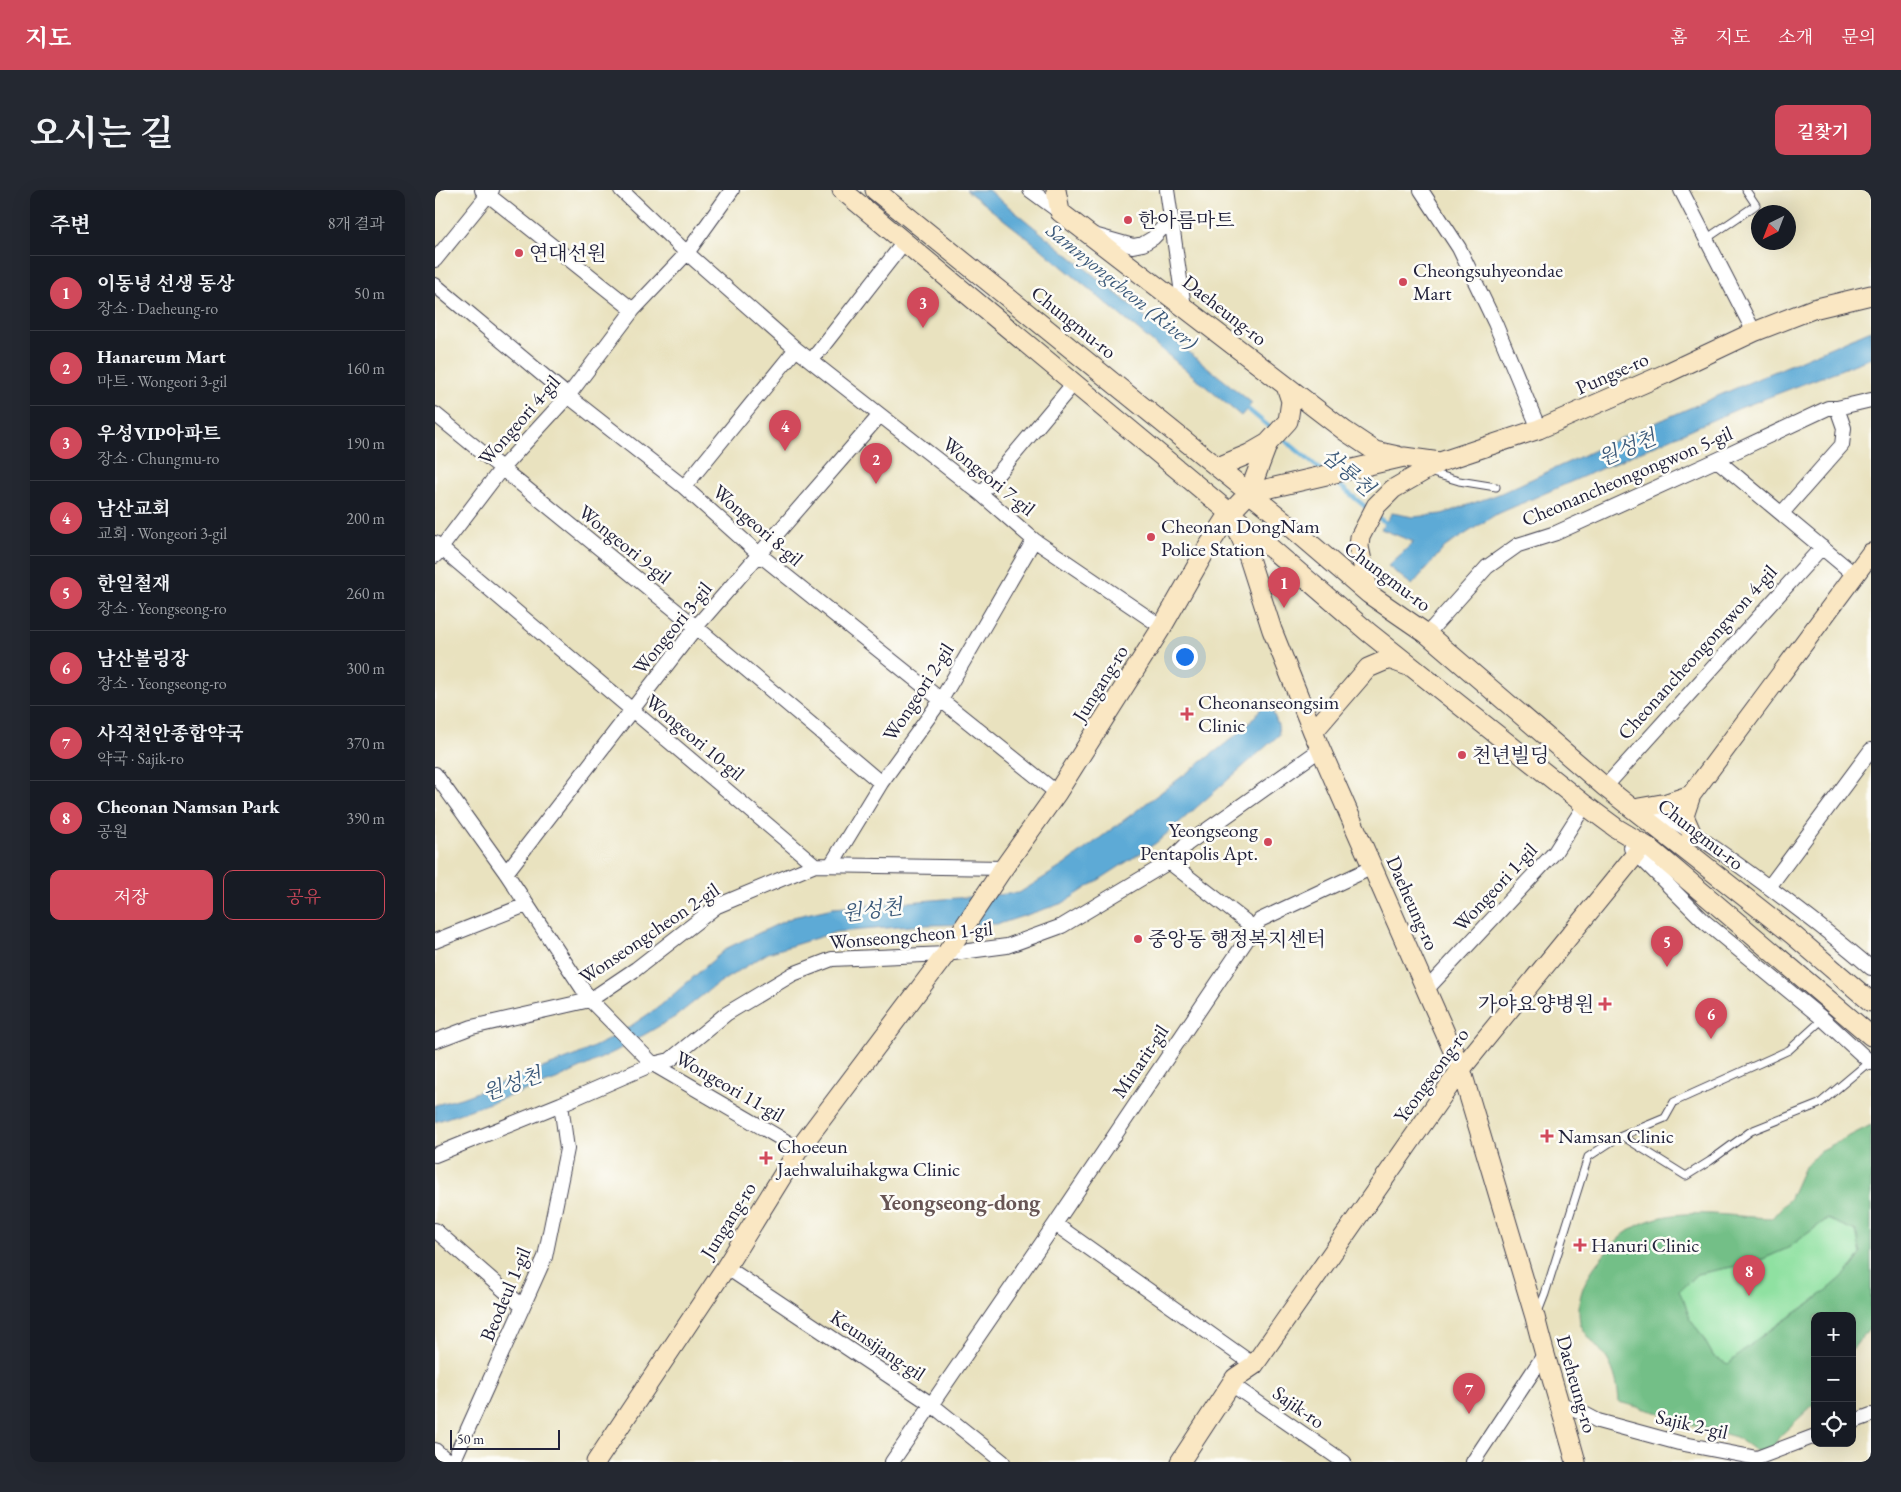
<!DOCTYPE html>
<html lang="ko">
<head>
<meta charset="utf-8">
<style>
  :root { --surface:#171b24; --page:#242831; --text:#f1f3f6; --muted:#9ea1a6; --line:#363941; --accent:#d1495b }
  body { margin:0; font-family:"EB Garamond","Noto Serif KR",serif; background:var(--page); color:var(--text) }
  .controls { position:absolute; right:15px; bottom:15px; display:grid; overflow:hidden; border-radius:10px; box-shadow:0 5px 20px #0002 }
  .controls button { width:45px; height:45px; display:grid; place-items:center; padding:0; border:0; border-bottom:1px solid var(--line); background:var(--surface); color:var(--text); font:25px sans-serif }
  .compass { position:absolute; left:1316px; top:15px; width:45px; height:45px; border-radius:50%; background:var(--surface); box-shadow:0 5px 20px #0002; rotate:222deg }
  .scale { position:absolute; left:15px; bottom:12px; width:110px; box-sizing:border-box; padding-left:5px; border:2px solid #22223b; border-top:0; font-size:14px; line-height:18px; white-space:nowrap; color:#22223b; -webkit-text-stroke:4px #fdfcf7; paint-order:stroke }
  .you { position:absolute; left:749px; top:466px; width:18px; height:18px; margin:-12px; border:4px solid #fff; border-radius:50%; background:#1a73e8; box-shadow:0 0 0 8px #1a73e833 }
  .badge { display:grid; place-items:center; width:32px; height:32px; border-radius:50%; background:var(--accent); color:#fff; font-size:16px; font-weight:700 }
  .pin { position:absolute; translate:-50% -41px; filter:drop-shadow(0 1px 2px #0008) }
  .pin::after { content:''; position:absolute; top:26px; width:18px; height:15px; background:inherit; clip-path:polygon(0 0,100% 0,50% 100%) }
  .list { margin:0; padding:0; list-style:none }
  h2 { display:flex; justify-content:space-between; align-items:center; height:65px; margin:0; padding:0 20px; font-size:21px }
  h2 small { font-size:16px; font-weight:400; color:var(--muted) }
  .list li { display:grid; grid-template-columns:32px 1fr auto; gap:15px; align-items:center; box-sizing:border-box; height:75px; padding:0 20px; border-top:1px solid var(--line) }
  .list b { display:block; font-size:19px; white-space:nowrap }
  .list p { margin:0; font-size:16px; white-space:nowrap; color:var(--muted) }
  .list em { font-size:16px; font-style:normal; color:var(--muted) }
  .actions { display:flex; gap:10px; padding:15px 20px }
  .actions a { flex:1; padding:11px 0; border:1px solid var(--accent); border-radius:10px; text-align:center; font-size:18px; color:var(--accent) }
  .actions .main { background:var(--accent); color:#fff }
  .icon { flex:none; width:28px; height:28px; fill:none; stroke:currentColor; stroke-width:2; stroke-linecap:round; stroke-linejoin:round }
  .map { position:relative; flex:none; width:1436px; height:1272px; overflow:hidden; border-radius:10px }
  header { display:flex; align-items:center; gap:30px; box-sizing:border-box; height:70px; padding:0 25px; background:var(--accent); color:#fff }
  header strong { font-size:24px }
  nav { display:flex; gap:28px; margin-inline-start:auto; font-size:18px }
  .intro { display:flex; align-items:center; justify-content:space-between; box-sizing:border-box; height:120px; padding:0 30px }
  h1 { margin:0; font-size:35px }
  .button { padding:12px 22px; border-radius:10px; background:var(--accent); color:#fff; font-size:18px; font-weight:700 }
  main { display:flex; gap:30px; padding:0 30px }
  aside { flex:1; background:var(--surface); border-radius:10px; box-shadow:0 5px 20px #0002 }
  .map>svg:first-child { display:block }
  .green { fill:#8fe1a1; stroke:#58826e }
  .forest { fill:#73bf87; stroke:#4a7061; fill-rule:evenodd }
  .water { fill:#5daad6; stroke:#406688 }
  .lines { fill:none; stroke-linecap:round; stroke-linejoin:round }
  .stream { stroke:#5daad6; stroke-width:4.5 }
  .lane-casing { stroke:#403f4f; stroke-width:9 }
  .street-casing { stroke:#403f4f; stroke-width:16 }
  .secondary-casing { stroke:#403f4f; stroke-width:21 }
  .lane { stroke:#fff; stroke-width:7 }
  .street { stroke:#fff; stroke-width:14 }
  .secondary { stroke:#fae7c3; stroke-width:19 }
  .poi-dot { fill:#d1495b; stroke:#fdfcf7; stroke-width:2 }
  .labels { text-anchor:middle; stroke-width:5; stroke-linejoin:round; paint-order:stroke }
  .poi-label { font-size:20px; fill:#22223b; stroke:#fdfcf7; text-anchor:start }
  .street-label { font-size:20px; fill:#22223b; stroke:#fdfcf7 }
  .water-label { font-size:21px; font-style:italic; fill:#3a5879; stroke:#fdfcf7 }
  .quarter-label { font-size:22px; font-weight:bold; fill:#675554; stroke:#fdfcf7 }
</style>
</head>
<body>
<header>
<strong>지도</strong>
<nav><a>홈</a><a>지도</a><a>소개</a><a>문의</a></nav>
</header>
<div class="intro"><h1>오시는 길</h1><a class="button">길찾기</a></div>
<main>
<aside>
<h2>주변<small>8개 결과</small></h2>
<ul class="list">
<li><span class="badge">1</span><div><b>이동녕 선생 동상</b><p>장소 · Daeheung-ro</p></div><em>50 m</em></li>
<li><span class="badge">2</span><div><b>Hanareum Mart</b><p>마트 · Wongeori 3-gil</p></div><em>160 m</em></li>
<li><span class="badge">3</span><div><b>우성VIP아파트</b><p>장소 · Chungmu-ro</p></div><em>190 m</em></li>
<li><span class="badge">4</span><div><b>남산교회</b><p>교회 · Wongeori 3-gil</p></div><em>200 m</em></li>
<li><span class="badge">5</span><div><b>한일철재</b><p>장소 · Yeongseong-ro</p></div><em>260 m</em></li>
<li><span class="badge">6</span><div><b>남산볼링장</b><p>장소 · Yeongseong-ro</p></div><em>300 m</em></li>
<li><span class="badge">7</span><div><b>사직천안종합약국</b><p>약국 · Sajik-ro</p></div><em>370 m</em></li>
<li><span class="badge">8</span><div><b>Cheonan Namsan Park</b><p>공원</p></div><em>390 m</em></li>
</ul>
<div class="actions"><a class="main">저장</a><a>공유</a></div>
</aside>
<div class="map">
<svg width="1436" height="1272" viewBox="0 0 1436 1272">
  <rect width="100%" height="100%" fill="#fdfcf7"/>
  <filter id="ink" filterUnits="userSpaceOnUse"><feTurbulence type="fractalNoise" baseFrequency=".02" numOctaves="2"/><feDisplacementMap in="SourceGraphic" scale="10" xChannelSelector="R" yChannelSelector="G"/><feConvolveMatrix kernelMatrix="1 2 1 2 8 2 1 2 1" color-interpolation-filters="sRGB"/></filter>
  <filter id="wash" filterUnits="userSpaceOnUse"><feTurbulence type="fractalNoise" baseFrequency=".0096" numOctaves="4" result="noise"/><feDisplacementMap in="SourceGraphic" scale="20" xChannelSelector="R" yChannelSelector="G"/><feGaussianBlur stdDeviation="1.12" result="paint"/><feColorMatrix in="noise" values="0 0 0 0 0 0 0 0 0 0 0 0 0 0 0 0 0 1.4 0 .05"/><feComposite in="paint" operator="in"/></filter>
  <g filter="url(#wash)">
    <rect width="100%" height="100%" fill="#e9e2bf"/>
    <path class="green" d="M1392 1029 1421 1041 1426 1064C1407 1097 1356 1124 1325 1147 1314 1155 1304 1165 1293 1175L1279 1167 1264 1141 1255 1130 1249 1111 1243 1101 1262 1084 1321 1072 1353 1058Z"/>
    <path class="forest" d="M1436 935V1136L1417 1160V1126H1380L1379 1214 1344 1247 1335 1262 1321 1261 1301 1247 1261 1236 1228 1224 1184 1212C1183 1197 1180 1182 1172 1169 1165 1158 1148 1144 1145 1132 1141 1109 1149 1090 1163 1072 1171 1063 1179 1052 1189 1044 1231 1012 1289 1027 1337 1028L1355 1008 1368 979 1385 961ZM1392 1029 1421 1041 1426 1064C1407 1097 1356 1124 1326 1147 1314 1155 1304 1165 1293 1174L1279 1167 1264 1141 1255 1130 1249 1111 1244 1101 1262 1084 1321 1072 1353 1058Z"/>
    <path class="water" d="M531 0H553L817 213 806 226 600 54Z
      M1436 140V168L1305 218 1060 325 1010 357 977 395 953 376 979 352 946 339 957 323 978 327 1007 324 1064 304 1199 242Z
      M833 510 843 535 844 545 721 653 628 713 564 734 490 735 401 742 333 763 279 796 240 827 181 861 121 890 0 932V915L26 908 140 866 181 846 225 816 292 758 358 727 398 718 584 703 629 675 785 558 812 536Z"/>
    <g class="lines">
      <path class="stream" d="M808 215 839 241
        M845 246 887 281
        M897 289 933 319
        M941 326 955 336"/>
    </g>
  </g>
  <g filter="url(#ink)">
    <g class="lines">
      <g class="lane-casing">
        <path id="lane" d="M1271 49 1321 15 1311 0
          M994 282 1024 291 1061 297
          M1187 946 1251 986 1275 971 1316 941 1384 914 1434 872
          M1103 1122 1110 1104 1153 967 1182 948 1230 928 1239 912 1354 860 1388 829"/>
      </g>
      <g class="street-casing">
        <path id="street" d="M47 0 198 120
          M186 0 252 63 361 159 546 304 599 350 727 437
          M595 0 625 22
          M732 0 749 117
          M986 0 1024 58 1060 133 1104 239
          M1246 0 1319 142
          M659 45 698 56 708 54 718 48 736 29
          M0 70 57 0
          M0 95 133 206 249 297 325 365 622 603
          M377 170 470 51
          M0 224 261 437 446 593
          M1282 270 1420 385
          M249 297 361 159
          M546 304 639 193
          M1347 323 1407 255 1409 238 1402 218
          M0 353 380 675
          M0 366 67 278 133 206 198 120 252 63 297 0
          M992 444 1052 377 1083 355 1121 343 1282 270 1393 218H1402L1436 210
          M0 584 71 683 155 810 218 874 364 959
          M1170 597 1387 357
          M1206 619C1240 627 1269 651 1298 671 1345 705 1392 740 1436 778
          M1196 658 1270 732 1388 829 1436 873
          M734 672 819 738
          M396 675 446 593 506 510 599 350
          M71 683 261 437 445 225
          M1334 697 1436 560
          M0 751 91 715
          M992 799 1120 662 1150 615
          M0 851 37 837 155 810 201 779 282 716 380 675 569 678
          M0 965 126 914 218 874 235 870 291 824 358 784 397 769 511 764 572 756 627 736 734 672 752 654 886 559
          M620 1034 819 1175
          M0 1040 87 1116
          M291 1077 496 1214 568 1272
          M796 1194 909 1272
          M1125 1214 1140 1219 1163 1231 1244 1253 1322 1268 1380 1246
          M1417 1232 1436 1225
          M0 1260 14 1272
          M18 1272 110 1067 132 959 126 914
          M457 1272 620 1034 825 730 938 677
          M1038 1272 1109 1165"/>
      </g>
      <g class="secondary-casing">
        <path id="secondary" d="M407 0 795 323 933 442 1150 615 1181 638 1216 659 1436 846
          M440 0 849 331 934 404 992 444 1170 597 1358 745 1436 812
          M621 0 625 22 910 241 940 261 963 266
          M783 277 814 264 833 253
          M814 303 833 253 853 231 856 211 851 196
          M797 328 811 359 837 440 878 542 1026 879 1100 1127C1112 1176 1128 1224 1141 1272
          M934 404 924 357 925 347 941 316 958 299 1005 272
          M878 542 933 478 954 469 973 476
          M1204 618 1232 613 1256 605
          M1256 642 1249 626 1256 605 1436 363
          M161 1272 291 1077 364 959 511 764 565 683 622 603 727 437 771 360 795 323 814 303 969 267 1005 272 1104 239 1230 184 1319 142 1378 119 1436 105
          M745 1272 800 1188 819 1175 1026 879 1201 664"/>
      </g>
      <use href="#lane" class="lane"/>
      <use href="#street" class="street"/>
      <use href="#secondary" class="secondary"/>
    </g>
  </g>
  <g class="poi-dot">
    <circle cx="693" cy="30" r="5"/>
    <circle cx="84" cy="63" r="5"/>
    <circle cx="968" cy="92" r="5"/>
    <circle cx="716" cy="347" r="5"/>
    <path d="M749.5 516.5h5v5h5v5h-5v5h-5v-5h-5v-5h5z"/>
    <circle cx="1027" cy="565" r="5"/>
    <circle cx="833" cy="652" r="5"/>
    <circle cx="703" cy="749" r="5"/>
    <path d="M1167.5 806.5h5v5h5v5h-5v5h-5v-5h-5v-5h5z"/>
    <path d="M1109.5 938.5h5v5h5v5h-5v5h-5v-5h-5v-5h5z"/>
    <path d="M328.5 960.5h5v5h5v5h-5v5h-5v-5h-5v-5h5z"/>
    <path d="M1142.5 1047.5h5v5h5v5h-5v5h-5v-5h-5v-5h5z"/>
  </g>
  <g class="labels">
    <g class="poi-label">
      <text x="703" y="37">한아름마트</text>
      <text x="94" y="70">연대선원</text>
      <text x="978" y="87">Cheongsuhyeondae<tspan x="978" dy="23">Mart</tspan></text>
      <text x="726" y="343">Cheonan DongNam<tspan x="726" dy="23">Police Station</tspan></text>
      <text x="763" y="519">Cheonanseongsim<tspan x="763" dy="23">Clinic</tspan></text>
      <text x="1037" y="572">천년빌딩</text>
      <text x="823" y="647" text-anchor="end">Yeongseong<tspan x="823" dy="23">Pentapolis Apt.</tspan></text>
      <text x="713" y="756">중앙동 행정복지센터</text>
      <text x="1159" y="821" text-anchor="end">가야요양병원</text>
      <text x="1123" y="953">Namsan Clinic</text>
      <text x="342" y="963">Choeeun<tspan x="342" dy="23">Jaehwaluihakgwa Clinic</tspan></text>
      <text x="1156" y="1062">Hanuri Clinic</text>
    </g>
    <g class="street-label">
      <text transform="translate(790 120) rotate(38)" y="7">Daeheung-ro</text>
      <text transform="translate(639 132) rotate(39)" y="7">Chungmu-ro</text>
      <text transform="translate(1177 183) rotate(-24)" y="7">Pungse-ro</text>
      <text transform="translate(84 230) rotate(-49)" y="7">Wongeori 4-gil</text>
      <text transform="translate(554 286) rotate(39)" y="7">Wongeori 7-gil</text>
      <text transform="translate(1192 286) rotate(-23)" y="7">Cheonancheongongwon 5-gil</text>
      <text transform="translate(323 335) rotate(41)" y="7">Wongeori 8-gil</text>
      <text transform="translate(190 354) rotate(39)" y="7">Wongeori 9-gil</text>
      <text transform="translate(953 386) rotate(37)" y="7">Chungmu-ro</text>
      <text transform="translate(237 438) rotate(-51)" y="7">Wongeori 3-gil</text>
      <text transform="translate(1262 462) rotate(-48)" y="7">Cheonancheongongwon 4-gil</text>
      <text transform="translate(665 493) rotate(-58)" y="7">Jungang-ro</text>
      <text transform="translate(483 502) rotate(-57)" y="7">Wongeori 2-gil</text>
      <text transform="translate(260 547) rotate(40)" y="7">Wongeori 10-gil</text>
      <text transform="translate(1266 644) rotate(38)" y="7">Chungmu-ro</text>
      <text transform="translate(1060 697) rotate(-47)" y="7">Wongeori 1-gil</text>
      <text transform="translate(978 713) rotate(66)" y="7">Daeheung-ro</text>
      <text transform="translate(214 743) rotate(-34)" y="7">Wonseongcheon 2-gil</text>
      <text transform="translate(476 745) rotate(-5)" y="7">Wonseongcheon 1-gil</text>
      <text transform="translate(705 871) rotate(-56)" y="7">Minarit-gil</text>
      <text transform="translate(996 885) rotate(-54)" y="7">Yeongseong-ro</text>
      <text transform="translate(295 896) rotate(30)" y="7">Wongeori 11-gil</text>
      <text transform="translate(293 1030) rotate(-58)" y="7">Jungang-ro</text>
      <text transform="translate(70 1104) rotate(-67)" y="7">Beodeul 1-gil</text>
      <text transform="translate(443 1155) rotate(34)" y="7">Keunsijang-gil</text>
      <text transform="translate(1142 1194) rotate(74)" y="7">Daeheung-ro</text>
      <text transform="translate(864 1217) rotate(35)" y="7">Sajik-ro</text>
      <text transform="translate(1257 1234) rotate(13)" y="7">Sajik 2-gil</text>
    </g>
    <g class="water-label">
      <text transform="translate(687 96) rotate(39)" y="7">Samnyongcheon (River)</text>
      <text transform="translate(1192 258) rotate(-23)" y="7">원성천</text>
      <text transform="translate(913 282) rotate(40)" y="7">삼룡천</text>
      <text transform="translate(437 720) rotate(-7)" y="7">원성천</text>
      <text transform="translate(77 894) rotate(-19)" y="7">원성천</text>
    </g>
    <g class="quarter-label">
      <text x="525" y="1020">Yeongseong-dong</text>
    </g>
  </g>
</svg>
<div class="controls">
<button>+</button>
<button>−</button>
<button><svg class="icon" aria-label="locate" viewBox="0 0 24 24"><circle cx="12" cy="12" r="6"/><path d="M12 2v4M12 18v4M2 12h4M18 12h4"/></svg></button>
</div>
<svg class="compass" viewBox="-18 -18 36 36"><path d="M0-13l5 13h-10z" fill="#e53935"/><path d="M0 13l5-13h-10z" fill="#9ea1a6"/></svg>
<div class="scale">50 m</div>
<div class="you"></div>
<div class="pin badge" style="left:849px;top:418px">1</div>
<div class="pin badge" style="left:441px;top:294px">2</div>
<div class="pin badge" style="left:488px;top:138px">3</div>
<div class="pin badge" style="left:350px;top:261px">4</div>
<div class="pin badge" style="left:1232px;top:777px">5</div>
<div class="pin badge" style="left:1276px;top:849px">6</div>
<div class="pin badge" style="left:1034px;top:1224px">7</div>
<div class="pin badge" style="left:1314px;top:1106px">8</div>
</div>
</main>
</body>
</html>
